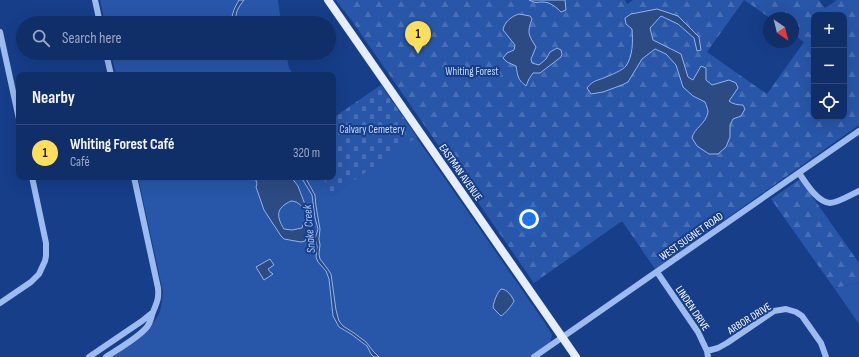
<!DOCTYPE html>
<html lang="en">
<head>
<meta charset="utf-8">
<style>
  :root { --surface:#102e67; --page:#1e3a70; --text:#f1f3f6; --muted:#9ca8c0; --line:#304a7b; --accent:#ffde5b }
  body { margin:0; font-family:"Sofia Sans Condensed",sans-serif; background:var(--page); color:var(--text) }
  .controls { position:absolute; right:12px; top:12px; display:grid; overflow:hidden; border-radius:8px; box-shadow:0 4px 16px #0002 }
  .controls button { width:36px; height:36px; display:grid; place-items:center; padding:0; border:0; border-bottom:1px solid var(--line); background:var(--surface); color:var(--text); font:20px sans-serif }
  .compass { position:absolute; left:763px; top:12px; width:36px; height:36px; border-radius:50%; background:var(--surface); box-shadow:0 4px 16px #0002; rotate:145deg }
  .you { position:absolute; left:529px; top:219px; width:14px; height:14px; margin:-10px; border:3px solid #fff; border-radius:50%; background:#1a73e8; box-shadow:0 0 0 6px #1a73e833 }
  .badge { display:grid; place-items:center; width:26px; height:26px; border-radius:50%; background:var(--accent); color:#111; font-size:13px; font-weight:700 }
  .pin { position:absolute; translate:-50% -33px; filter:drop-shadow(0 1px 2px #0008) }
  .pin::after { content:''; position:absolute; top:21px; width:14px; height:12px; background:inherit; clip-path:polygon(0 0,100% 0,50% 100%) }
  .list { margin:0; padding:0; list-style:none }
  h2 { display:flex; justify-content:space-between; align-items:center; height:52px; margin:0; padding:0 16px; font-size:17px }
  h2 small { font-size:13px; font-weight:400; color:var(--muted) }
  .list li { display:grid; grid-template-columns:26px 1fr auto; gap:12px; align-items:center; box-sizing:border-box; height:56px; padding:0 16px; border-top:1px solid var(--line) }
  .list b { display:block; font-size:15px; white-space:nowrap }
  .list p { margin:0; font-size:13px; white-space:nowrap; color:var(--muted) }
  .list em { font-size:13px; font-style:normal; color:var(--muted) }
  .icon { flex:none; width:22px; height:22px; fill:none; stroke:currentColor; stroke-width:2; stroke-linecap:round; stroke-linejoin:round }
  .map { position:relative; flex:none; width:859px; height:357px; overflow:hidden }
  .search { position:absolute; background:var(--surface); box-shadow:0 4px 16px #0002; left:16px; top:16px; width:320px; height:44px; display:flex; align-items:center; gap:10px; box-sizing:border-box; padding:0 14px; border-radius:22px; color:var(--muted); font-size:15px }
  .panel { position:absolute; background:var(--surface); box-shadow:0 4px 16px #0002; left:16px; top:72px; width:320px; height:108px; border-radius:8px }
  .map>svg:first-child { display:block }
  .green { fill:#2856a8 }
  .forest { fill:url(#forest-firs); fill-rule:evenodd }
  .cemetery { fill:url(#cemetery-stones) }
  .water { fill:#2d4b83; stroke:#90b4f1; fill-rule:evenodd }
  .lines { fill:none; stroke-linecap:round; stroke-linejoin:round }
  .minor { stroke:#9dbbef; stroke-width:6 }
  .major { stroke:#e5edff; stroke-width:8 }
  .labels { text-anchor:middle; stroke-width:4; stroke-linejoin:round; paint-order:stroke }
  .park-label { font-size:11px; fill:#c3d8fb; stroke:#163e89 }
  .street-label { font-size:11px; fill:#fff; stroke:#163e89 }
  .water-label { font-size:12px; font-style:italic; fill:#a9c5f6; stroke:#163e89 }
</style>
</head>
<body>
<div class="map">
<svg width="859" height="357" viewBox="0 0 859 357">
  <defs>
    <pattern id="forest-firs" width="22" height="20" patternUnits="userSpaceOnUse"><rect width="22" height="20" fill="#2856a8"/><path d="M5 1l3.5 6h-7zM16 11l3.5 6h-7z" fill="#486fb5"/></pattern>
    <pattern id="cemetery-stones" width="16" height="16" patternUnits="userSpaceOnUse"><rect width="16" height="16" fill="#2856a8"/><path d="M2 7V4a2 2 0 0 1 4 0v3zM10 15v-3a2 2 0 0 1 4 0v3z" fill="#486fb5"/></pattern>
  </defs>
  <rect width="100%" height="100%" fill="#163e89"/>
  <path class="green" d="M100 0H278L281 23H105Z
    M111 53H286L289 68 294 75H116Z
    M416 137 545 323 552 335 550 343 530 357H109C126 345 153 331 160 311 162 305 162 298 163 292L138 177H323L331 196Z
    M859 283V324L834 288Z"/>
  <path class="forest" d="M336 0H625L627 4 633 0H819L825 8 837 0H859V125L655 269 622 221 534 283 345 11 343 10ZM744 0 770 18H793V34L804 42 767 94 707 52ZM814 15H844V117H814Z
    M800 179 859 263V283L834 288 771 199Z"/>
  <path class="cemetery" d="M381 85 417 137 331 196 323 177H333V118Z"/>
  <path class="water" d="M239 0H244C238 8 235 12 236 23H232C231 14 235 7 239 0Z
    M529 0H565L566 10 561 12C556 7 550 2 543 2 534 2 538 4 529 0Z
    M657 9 678 16 699 37 701 50 697 51 694 38 678 24 661 16 650 28 653 40 681 54 688 77 693 80 701 66 706 68V80L712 85 729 80 736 83 738 88 729 101C732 104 738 105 743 105L745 109 741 116 733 119 730 125V137L726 147 718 154H709L697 146 692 138C694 128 706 124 708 112 708 109 706 105 705 102L693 96 683 87 676 65 666 54 655 49 642 59 628 82 622 85 603 92 591 94 587 88C593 80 597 81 606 77 611 75 623 70 626 66 633 56 633 41 632 29L626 24 625 18 631 14Z
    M519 14 530 16 532 19C527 33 528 34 536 47L531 59 532 63 539 65 546 59 550 52 557 48 561 50 562 54 561 57 540 73H533L529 79 526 86C517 79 518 76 516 66L507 62 503 58 507 53 514 50 515 45 503 30C504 22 512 16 519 14Z
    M255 177H291L298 186C304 203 315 223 305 241L301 242 284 239 281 236 264 210 256 187 257 184ZM291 201C299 201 304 208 306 215L302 228 292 230 284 229C276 216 276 208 291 201Z
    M301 177H305L315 195 316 206 320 229 319 239 320 245 319 254 320 259 327 268 331 274 336 310 339 321 343 326 354 333 366 342 373 351 379 357H374L371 354 367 346 351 334 339 327 333 316 329 279 326 271 318 262 316 257 317 246 315 239 318 229 315 218 312 195Z
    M270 259 274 265 268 269 271 273H272L273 274 264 280 256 267Z
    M501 289C507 289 512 296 514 301 513 304 505 314 501 316L494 309 493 307C494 301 497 293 501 289Z"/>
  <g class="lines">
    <path class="minor" d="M95 0 100 23
      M0 32 19 119
      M106 53 111 75
      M799 173C806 183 817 202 830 203 838 203 852 194 859 191
      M657 272 698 332 707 351 708 357
      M0 303 31 282 39 274 45 261 46 256V243L32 177
      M707 351 718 348 727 343 774 311 786 309 796 312 802 316 821 343 826 357
      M89 357 142 321 153 312
      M106 357C118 349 138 338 147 327 151 322 151 317 153 312 157 302 159 299 158 288L134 177
      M534 357 859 131"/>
    <path class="major" d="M328 0 576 357"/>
  </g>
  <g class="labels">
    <g class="park-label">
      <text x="472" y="75">Whiting Forest</text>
      <text x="372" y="133">Calvary Cemetery</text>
    </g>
    <g class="street-label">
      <text transform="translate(461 172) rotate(55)" y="4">EASTMAN AVENUE</text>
      <text transform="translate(691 236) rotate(-35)" y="4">WEST SUGNET ROAD</text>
      <text transform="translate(693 308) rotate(56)" y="4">LINDEN DRIVE</text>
      <text transform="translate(749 318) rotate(-32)" y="4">ARBOR DRIVE</text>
    </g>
    <g class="water-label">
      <text transform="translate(309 229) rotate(-95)" y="4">Snake Creek</text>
    </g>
  </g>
</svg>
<div class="controls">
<button>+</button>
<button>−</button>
<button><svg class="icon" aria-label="locate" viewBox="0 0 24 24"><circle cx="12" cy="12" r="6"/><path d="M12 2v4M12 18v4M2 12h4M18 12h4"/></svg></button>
</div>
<svg class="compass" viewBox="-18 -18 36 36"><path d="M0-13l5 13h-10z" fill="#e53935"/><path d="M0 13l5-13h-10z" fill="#9ca8c0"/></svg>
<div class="you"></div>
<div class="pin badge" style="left:418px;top:54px">1</div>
<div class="search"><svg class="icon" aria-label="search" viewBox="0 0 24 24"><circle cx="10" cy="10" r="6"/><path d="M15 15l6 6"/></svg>Search here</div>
<section class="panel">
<h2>Nearby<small></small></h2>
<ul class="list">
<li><span class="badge">1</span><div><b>Whiting Forest Café</b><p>Café</p></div><em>320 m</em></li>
</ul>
</section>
</div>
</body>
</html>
